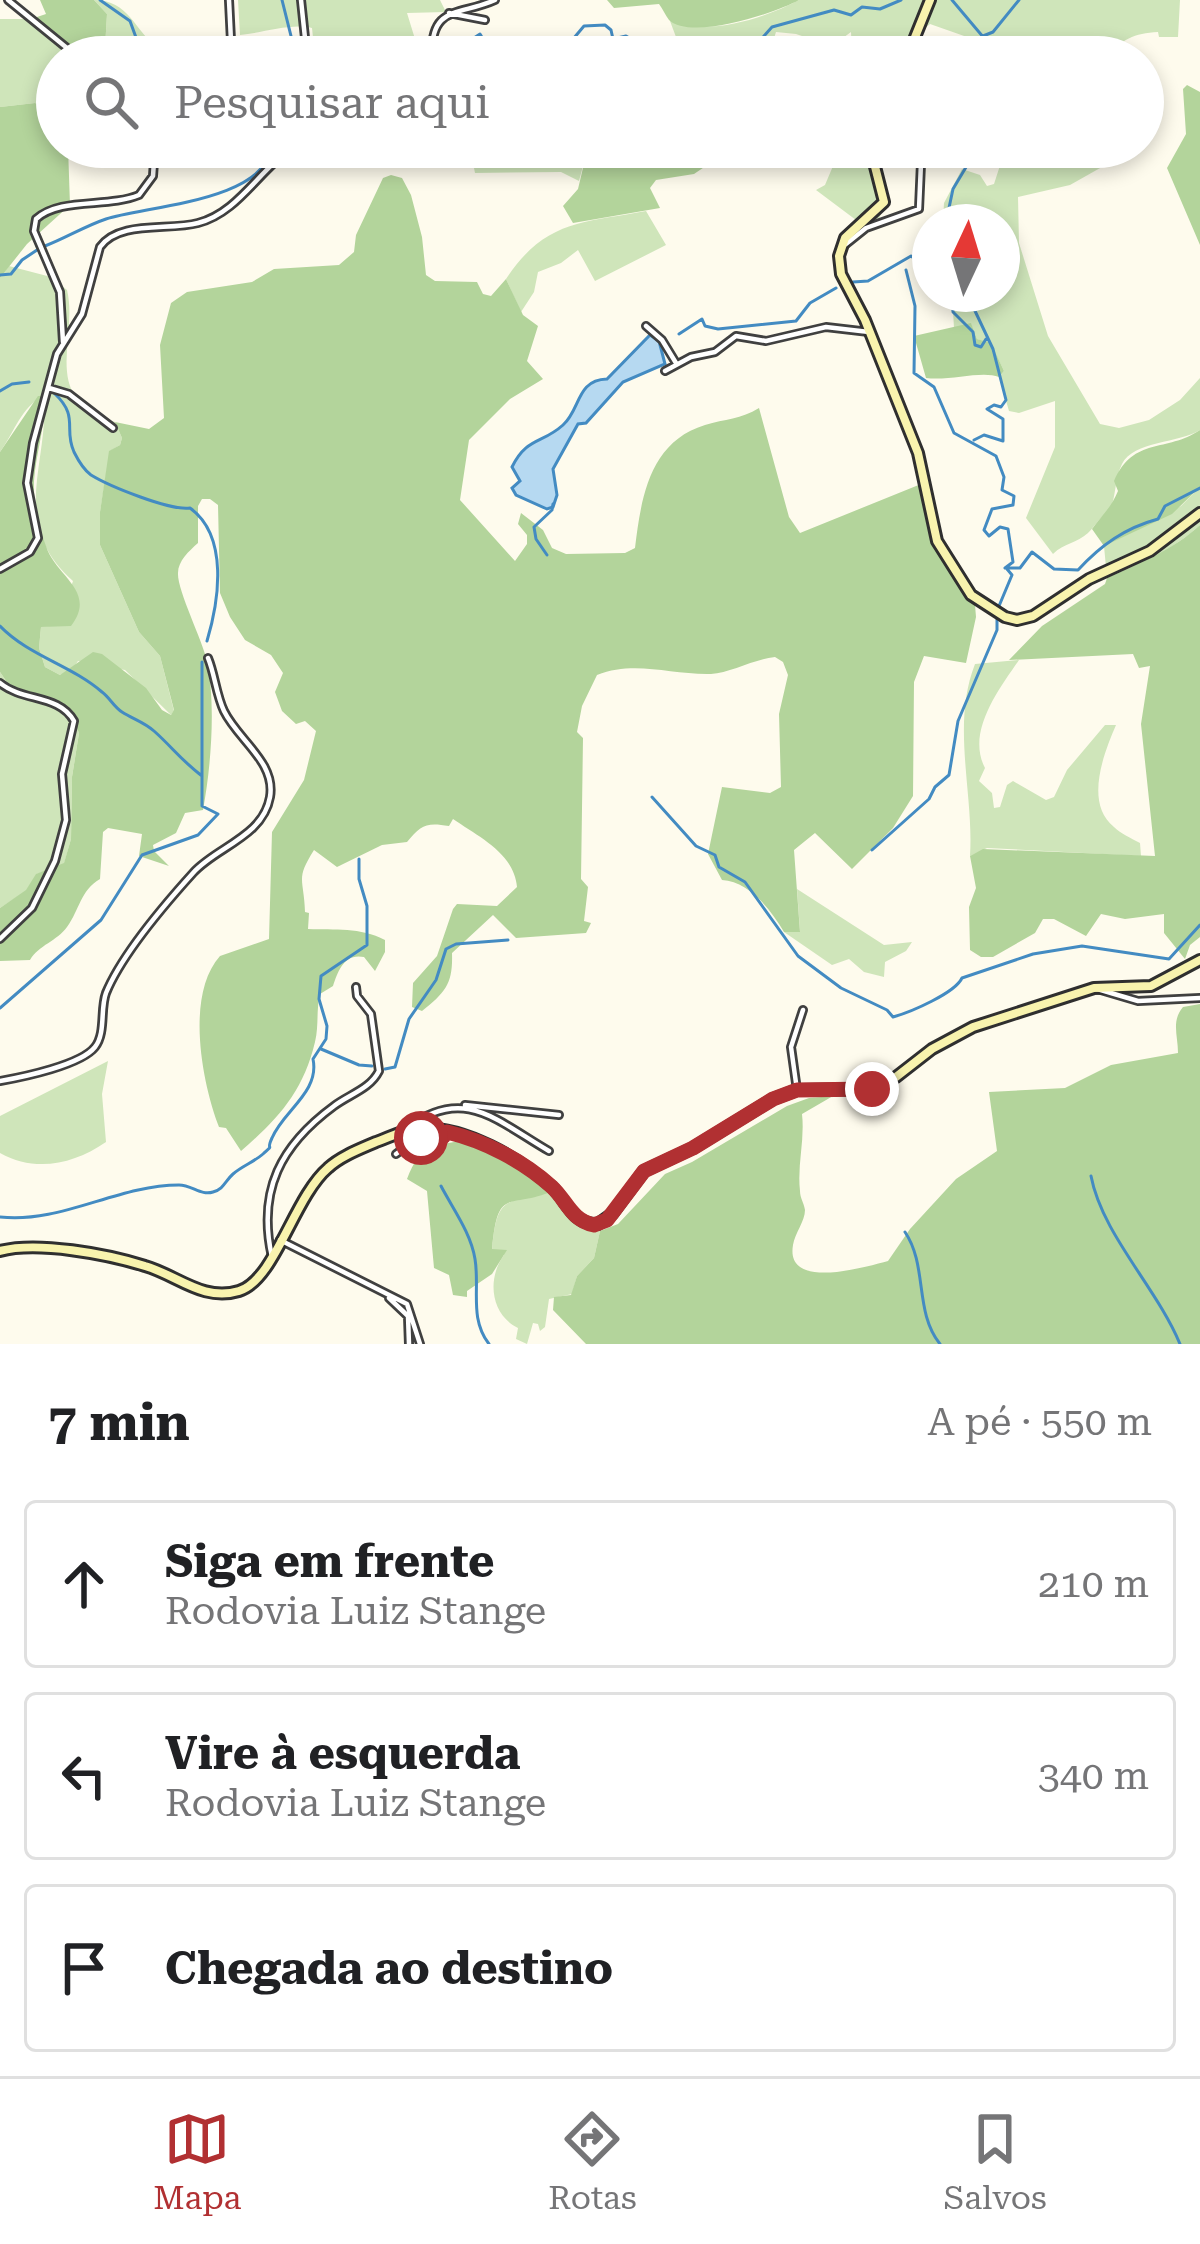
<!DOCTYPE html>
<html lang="pt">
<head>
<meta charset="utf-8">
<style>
  :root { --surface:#fff; --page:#f2f2f2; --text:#202124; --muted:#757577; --line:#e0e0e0; --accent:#b13032 }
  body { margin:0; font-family:"Roboto Serif",serif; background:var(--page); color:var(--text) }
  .compass { position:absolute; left:912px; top:204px; width:108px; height:108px; border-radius:50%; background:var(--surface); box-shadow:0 6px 18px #0003; rotate:4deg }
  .stop { position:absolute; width:36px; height:36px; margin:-27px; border:9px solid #b13032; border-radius:50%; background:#fff }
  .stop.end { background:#b13032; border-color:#fff; box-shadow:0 3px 12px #0008 }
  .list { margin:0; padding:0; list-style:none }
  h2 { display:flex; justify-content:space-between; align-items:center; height:156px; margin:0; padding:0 48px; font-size:51px }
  h2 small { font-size:39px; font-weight:400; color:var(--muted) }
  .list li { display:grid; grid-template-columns:78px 1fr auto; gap:36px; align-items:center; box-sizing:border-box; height:168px; margin:0 24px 24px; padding:0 24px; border:3px solid var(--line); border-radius:12px }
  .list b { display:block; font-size:45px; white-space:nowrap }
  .list p { margin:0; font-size:39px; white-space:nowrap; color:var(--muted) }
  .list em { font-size:39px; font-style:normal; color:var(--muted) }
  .icon { flex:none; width:66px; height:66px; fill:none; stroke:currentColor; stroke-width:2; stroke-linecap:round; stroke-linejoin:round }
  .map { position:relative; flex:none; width:1200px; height:1344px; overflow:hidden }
  .search { position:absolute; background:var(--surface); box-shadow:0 6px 18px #0003; left:36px; right:36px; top:36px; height:132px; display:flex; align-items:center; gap:30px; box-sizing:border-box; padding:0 42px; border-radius:66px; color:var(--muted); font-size:45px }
  .sheet { height:732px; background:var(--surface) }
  nav { display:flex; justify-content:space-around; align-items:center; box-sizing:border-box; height:168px; border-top:3px solid var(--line); background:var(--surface); font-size:33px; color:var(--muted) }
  nav a { display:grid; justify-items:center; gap:6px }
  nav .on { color:var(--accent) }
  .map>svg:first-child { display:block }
  .green { fill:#cfe5ba }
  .forest { fill:#b3d49b }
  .water { fill:#b6d9f1; stroke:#438bc2; stroke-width:3 }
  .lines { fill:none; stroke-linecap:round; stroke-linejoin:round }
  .stream { stroke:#438bc2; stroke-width:3 }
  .street-casing { stroke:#404040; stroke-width:10 }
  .secondary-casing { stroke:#2f2f2f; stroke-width:14 }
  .street { stroke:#fff; stroke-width:4.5 }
  .secondary { stroke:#f8f3ae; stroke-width:8 }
  .route { stroke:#b13032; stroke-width:15 }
</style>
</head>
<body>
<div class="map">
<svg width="1200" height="1344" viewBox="0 0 1200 1344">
  <rect width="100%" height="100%" fill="#fefbed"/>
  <path class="green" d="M94 0C129 0 134 30 158 48H201L204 52 194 57H120L105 48 107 14Z
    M238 0H440L446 12 407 13 415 39 360 57H315L312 28C291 23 263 33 240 35Z
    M799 0H1180L1178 37H1159L1158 32C1134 33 1122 40 1105 57H979L967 37 930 24 920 32 913 50 852 51 851 32 832 46 796 34 776 32 768 57H626L611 45 622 38C640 40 660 52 676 37L670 21C709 36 763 19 799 0Z
    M0 19H31L76 57H57V113L35 103 0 107Z
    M497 147H588L579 181 561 172 475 173 471 153Z
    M841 147H876L888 194 879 219 864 226 816 190 825 185Z
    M1006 147H1134H1124L1109 163 1070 185 1018 197 1019 243 1048 336 1100 424 1119 428 1149 420 1180 400 1200 378V430C1180 443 1133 441 1122 464 1115 478 1116 496 1110 511 1099 517 1097 524 1088 533 1077 543 1064 543 1053 554L1026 518 1055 447V401L1019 413 1009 411 999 377 1004 371 991 344 977 339 971 324 954 328 952 294H1002V222H943L944 203 962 169 980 175 987 186 994 184Z
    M646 211 666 245 595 281 578 250 561 263 538 272 534 292 521 312 506 279C545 220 582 223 646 211Z
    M9 266 51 277 67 290C79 339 38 400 115 422L122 438 120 445 110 451 100 512V545L139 632 160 656 174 711 171 715 125 670 78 661 72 670 60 675 45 667 39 648 41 627 58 625 73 581C8 523 49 465 44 396 22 405 14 433 0 452V278Z
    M1200 487V525C1173 550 1140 564 1107 578L1104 546 1181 506Z
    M1019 660C999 689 966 732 985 768L979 781 992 793 994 808 1000 807 1007 785 1013 781 1046 800 1054 797 1067 770 1105 725H1116C1104 753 1084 803 1114 827 1121 834 1131 838 1140 843L1141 856 987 848 970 856C974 793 951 725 975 664Z
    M0 672 13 691 72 713 79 733 72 777 71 839 64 864 37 874 26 891 0 908Z
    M797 889 884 945 912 942 906 951 885 962 884 977 864 972 849 959 832 965 784 932 800 931Z
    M108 1061 102 1094 106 1142C74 1164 36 1173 0 1153V1116Z
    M553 1191 584 1225 600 1231 594 1258 577 1276 572 1294 549 1299 545 1327 540 1331 538 1324 533 1323 527 1344 516 1339 518 1328C490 1314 487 1278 504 1255L492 1250C497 1194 505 1204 553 1191Z"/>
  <path class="forest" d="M40 0H94L107 14 105 48 78 41 69 53 31 19 46 14Z
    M607 0H799C776 13 691 41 669 20 665 15 663 9 659 4L614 8Z
    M1187 85 1200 92V245L1167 168 1186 134 1183 89Z
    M35 103 57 113V147H68L70 205 27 244 0 278V107Z
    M588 147H751L750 154 728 151 694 174 656 180 650 188 660 208 573 223 563 206 578 189Z
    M391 175 402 178 411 195 422 237 426 275 435 281 477 282 483 294 491 296 506 279 523 315 538 326 527 361 543 379 510 399 469 440 460 500 515 561 527 544V535L518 524 521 513 543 530 552 548 566 554 625 553 635 548C641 499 649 442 705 425 725 419 741 419 759 408L789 517 800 533 926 482 940 543 963 578 975 605 976 617 966 663 924 656 914 682 913 796 893 828 852 869 815 833 794 850 800 932H784C771 910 749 881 722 880L708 854 722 787 770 793 781 787 779 714 788 675 783 662 775 657C754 659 730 673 711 674 671 675 635 660 597 675L582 706 577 732 583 738 581 879 588 887 584 921 591 923 586 933 516 938 493 915 452 953C453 983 446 992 422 1011L412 1007 413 983 437 956 453 909 457 904 497 906 517 887C514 853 479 837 453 819L449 826C426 822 421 825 407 842L382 845 337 867 314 850C295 880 304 878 305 912L309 913 308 929C335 930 360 927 385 940V952L375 971 364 957C344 953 338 971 333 986L320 994C316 1010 319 1026 315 1042 303 1092 278 1119 241 1151L226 1128 219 1127C202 1083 185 995 220 956L269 939 272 832 304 780 316 731 305 721 296 724 282 711 275 692 283 673 271 655 245 640 230 617 220 593 218 505 210 499H202L198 506V543C189 551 178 561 178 573 177 590 202 639 207 661 216 705 211 767 203 810L185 813 176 833 153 845 154 851 169 866 139 856 142 834 108 828 103 832 100 879C80 891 80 909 67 927 57 941 39 945 30 960L0 961V908L26 890 36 874 64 863 71 839 72 777 79 733 71 713 13 691 0 672V452L38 396H44C46 426 36 452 34 481 33 501 39 527 46 546 55 576 98 591 71 626L41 627 39 648 45 667 60 675 93 652 102 654 146 688 162 710 171 715 174 710 160 656 139 632 100 545V512L109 451 120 445 122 438 115 422 149 429 164 418 160 345 171 303 187 292 252 282 274 269 339 265 354 252 356 235 383 178Z
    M971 323 977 339 991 343 1004 371 999 377C982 370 951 381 926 378L914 336Z
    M1200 430V487L1172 514 1104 546 1092 529C1102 515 1111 508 1118 491L1114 481C1134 436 1166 453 1200 430Z
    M1200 525V937L1190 945 1185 959 1164 933V914L1125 919 1101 914 1086 936 1054 919H1043L1035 933 993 957H981L970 950 969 907 976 888 970 856 983 849 1155 856 1141 724 1150 666 1139 668 1133 654 1009 660 1042 626 1105 584 1107 578C1140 563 1173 550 1200 525Z
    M1200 1004V1344H586L553 1310 554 1297 571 1295 577 1276 594 1258 600 1231 618 1224 665 1174 692 1162 787 1106 809 1098 833 1096 802 1114C805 1140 797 1165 800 1191 800 1198 804 1203 805 1210 805 1221 795 1233 793 1245 785 1291 865 1267 888 1261L910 1229 956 1179 997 1151 989 1092 1065 1088 1111 1065 1178 1053C1178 1036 1171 1021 1183 1007Z
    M465 1140 530 1173 553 1191C508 1210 498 1185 492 1249L507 1250 492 1274 467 1291V1297L453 1295 449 1275 434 1268 427 1191 407 1179C421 1144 429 1147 465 1140Z"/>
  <path class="water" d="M650 335 659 341 665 364 623 382 586 423 578 424 553 469 557 495 553 507 547 509 516 495 512 488 520 481 512 467C527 437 542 444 563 425 581 409 576 380 607 379Z"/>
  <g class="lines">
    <path class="stream" d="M100 0 130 21 138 43 151 57
      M282 0 292 40 303 57
      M952 0 1000 57
      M983 36 993 32 1019 0
      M436 53 457 49 480 34 494 57
      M558 57 584 26 605 25 611 30 613 39 626 36 661 57
      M736 57 757 44 772 27 834 10 851 15 862 7 880 9 901 0
      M946 222 953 189 978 147
      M45 246C66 238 85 226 106 219 146 206 266 201 271 147
      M906 270 915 306 914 373 934 387 954 433 996 456 1004 477 1002 490 1014 496 1013 505 992 509 984 530 989 536 1000 527 1008 529 1013 562 1005 568
      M0 275 11 274 22 260 37 250
      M853 282 868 281 911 256 930 270
      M952 294 953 312 973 332 975 345 981 347 986 339
      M967 294 993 349 1006 400 1001 407 994 405 987 409 1003 419V441L984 435 974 440
      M679 334 702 319 705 326 718 329 796 321 810 303 836 288
      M0 391 12 384 29 382
      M54 393C80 417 63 428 74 452 78 460 84 470 91 475 109 486 170 511 190 508 229 536 219 601 207 641
      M547 555 536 539 534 527 552 510 553 504
      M1007 568H1020L1032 552 1054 569 1078 570C1101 545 1125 528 1158 519L1165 506 1200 488
      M999 606 1012 575 1007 569
      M0 626C29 656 71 665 102 692 110 698 114 707 122 712 133 719 144 722 154 731 172 747 181 760 202 776
      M652 797 696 846 715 855 719 867 745 882 798 956 841 988 887 1010 893 1017C911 1012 955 993 962 978L1033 954 1082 946 1169 959 1200 925
      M872 850 929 799 935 787 949 775 958 721 997 630V618
      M0 1008 101 920 142 855 198 835 218 814 202 806V662
      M321 1049 359 1065 372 1066
      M385 1069 395 1067 409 1019 436 980 446 949 456 944 508 940
      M1091 1176C1102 1234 1157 1288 1180 1344
      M441 1186C453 1209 471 1233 475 1259 480 1289 469 1318 489 1344
      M0 1217C61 1224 117 1185 179 1185 192 1185 201 1196 213 1192 224 1189 225 1181 233 1174 242 1166 254 1162 263 1154 276 1142 265 1153 272 1138 283 1111 320 1092 313 1059L326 1039 327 1026 319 999 321 976 367 945V906L359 879V859
      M905 1232C928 1266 914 1312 940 1344"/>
    <g class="street-casing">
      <path id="street" d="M8 0 78 57
        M229 0 231 41 241 57
        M301 0 307 57
        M449 13 485 20
        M795 56 872 52 908 55
        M180 57 198 47 231 41
        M432 57C430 4 460 16 495 0
        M583 57 611 52 622 57
        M846 244 866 228 919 209 921 163 913 147
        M646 326 662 340 676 363
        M63 342 60 292 34 231 36 219C60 197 108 208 139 195L153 176 155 147
        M665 371 691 357 715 352 736 336 766 341 826 327 869 332
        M49 388 69 394 113 428
        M0 569 30 552 38 538 27 483 33 443 57 354 82 314 100 247C119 220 168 231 198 223 240 212 260 167 295 147
        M0 683C23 702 59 694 74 721L62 774 66 820 55 861 32 908 0 939
        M1094 988 1138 1001 1200 998
        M0 1081C23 1077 81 1065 95 1047 106 1033 100 1009 106 993 122 954 165 904 193 873 216 847 263 837 270 797 276 762 238 740 224 711 216 694 215 675 208 658
        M797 1090 791 1047 803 1010
        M465 1105 559 1115
        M407 1128C464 1085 497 1121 549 1151
        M396 1154 415 1140 444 1137 447 1132
        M280 1240 407 1304 420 1344
        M272 1257C257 1190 281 1145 334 1106 350 1094 370 1089 379 1071L371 1014 357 996 356 987
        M389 1298 408 1316 409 1344"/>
    </g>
    <g class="secondary-casing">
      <path id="secondary" d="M907 57 930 0
        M870 147 884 202 845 238 839 256 841 274 865 320 918 453 937 541 971 595 1005 617 1017 620 1033 616 1089 579 1150 551 1200 513
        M0 1251C37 1241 107 1254 145 1266 177 1275 203 1302 239 1291 275 1280 294 1197 328 1168 341 1156 360 1149 376 1142 390 1137 405 1129 420 1128 465 1126 519 1158 552 1187 568 1202 572 1225 598 1224L612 1214 644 1171 693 1148 773 1099 797 1090 872 1089 896 1077 932 1049 973 1027 1094 988 1151 986 1200 960"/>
    </g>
    <use href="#street" class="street"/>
    <use href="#secondary" class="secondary"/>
  </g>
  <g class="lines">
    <path class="route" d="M421 1138 443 1137 447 1132C485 1141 523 1161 552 1187 567 1201 571 1220 594 1225L607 1220 644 1171 693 1148 773 1099 797 1090 872 1089"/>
  </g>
</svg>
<svg class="compass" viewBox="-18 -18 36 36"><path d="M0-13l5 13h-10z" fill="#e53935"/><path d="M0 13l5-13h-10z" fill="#757577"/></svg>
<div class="stop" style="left:421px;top:1138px"></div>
<div class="stop end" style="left:872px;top:1089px"></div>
<div class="search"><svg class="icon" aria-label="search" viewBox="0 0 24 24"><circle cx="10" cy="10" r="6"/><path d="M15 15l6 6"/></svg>Pesquisar aqui</div>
</div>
<section class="sheet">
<h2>7 min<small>A pé · 550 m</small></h2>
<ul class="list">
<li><svg class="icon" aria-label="ahead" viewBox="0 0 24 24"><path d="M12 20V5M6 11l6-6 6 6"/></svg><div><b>Siga em frente</b><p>Rodovia Luiz Stange</p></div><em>210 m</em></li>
<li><svg class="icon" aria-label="left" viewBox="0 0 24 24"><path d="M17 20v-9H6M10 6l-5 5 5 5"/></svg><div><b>Vire à esquerda</b><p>Rodovia Luiz Stange</p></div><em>340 m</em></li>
<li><svg class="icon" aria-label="arrive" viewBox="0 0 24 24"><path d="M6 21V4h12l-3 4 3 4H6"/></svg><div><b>Chegada ao destino</b></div></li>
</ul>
</section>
<nav>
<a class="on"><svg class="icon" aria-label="map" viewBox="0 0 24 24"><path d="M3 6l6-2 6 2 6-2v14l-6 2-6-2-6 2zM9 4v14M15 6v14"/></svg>Mapa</a>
<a><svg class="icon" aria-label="directions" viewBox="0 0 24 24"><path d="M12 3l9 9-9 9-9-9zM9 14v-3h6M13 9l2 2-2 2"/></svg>Rotas</a>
<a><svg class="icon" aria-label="saved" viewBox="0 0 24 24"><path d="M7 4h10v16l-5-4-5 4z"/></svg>Salvos</a>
</nav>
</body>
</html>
